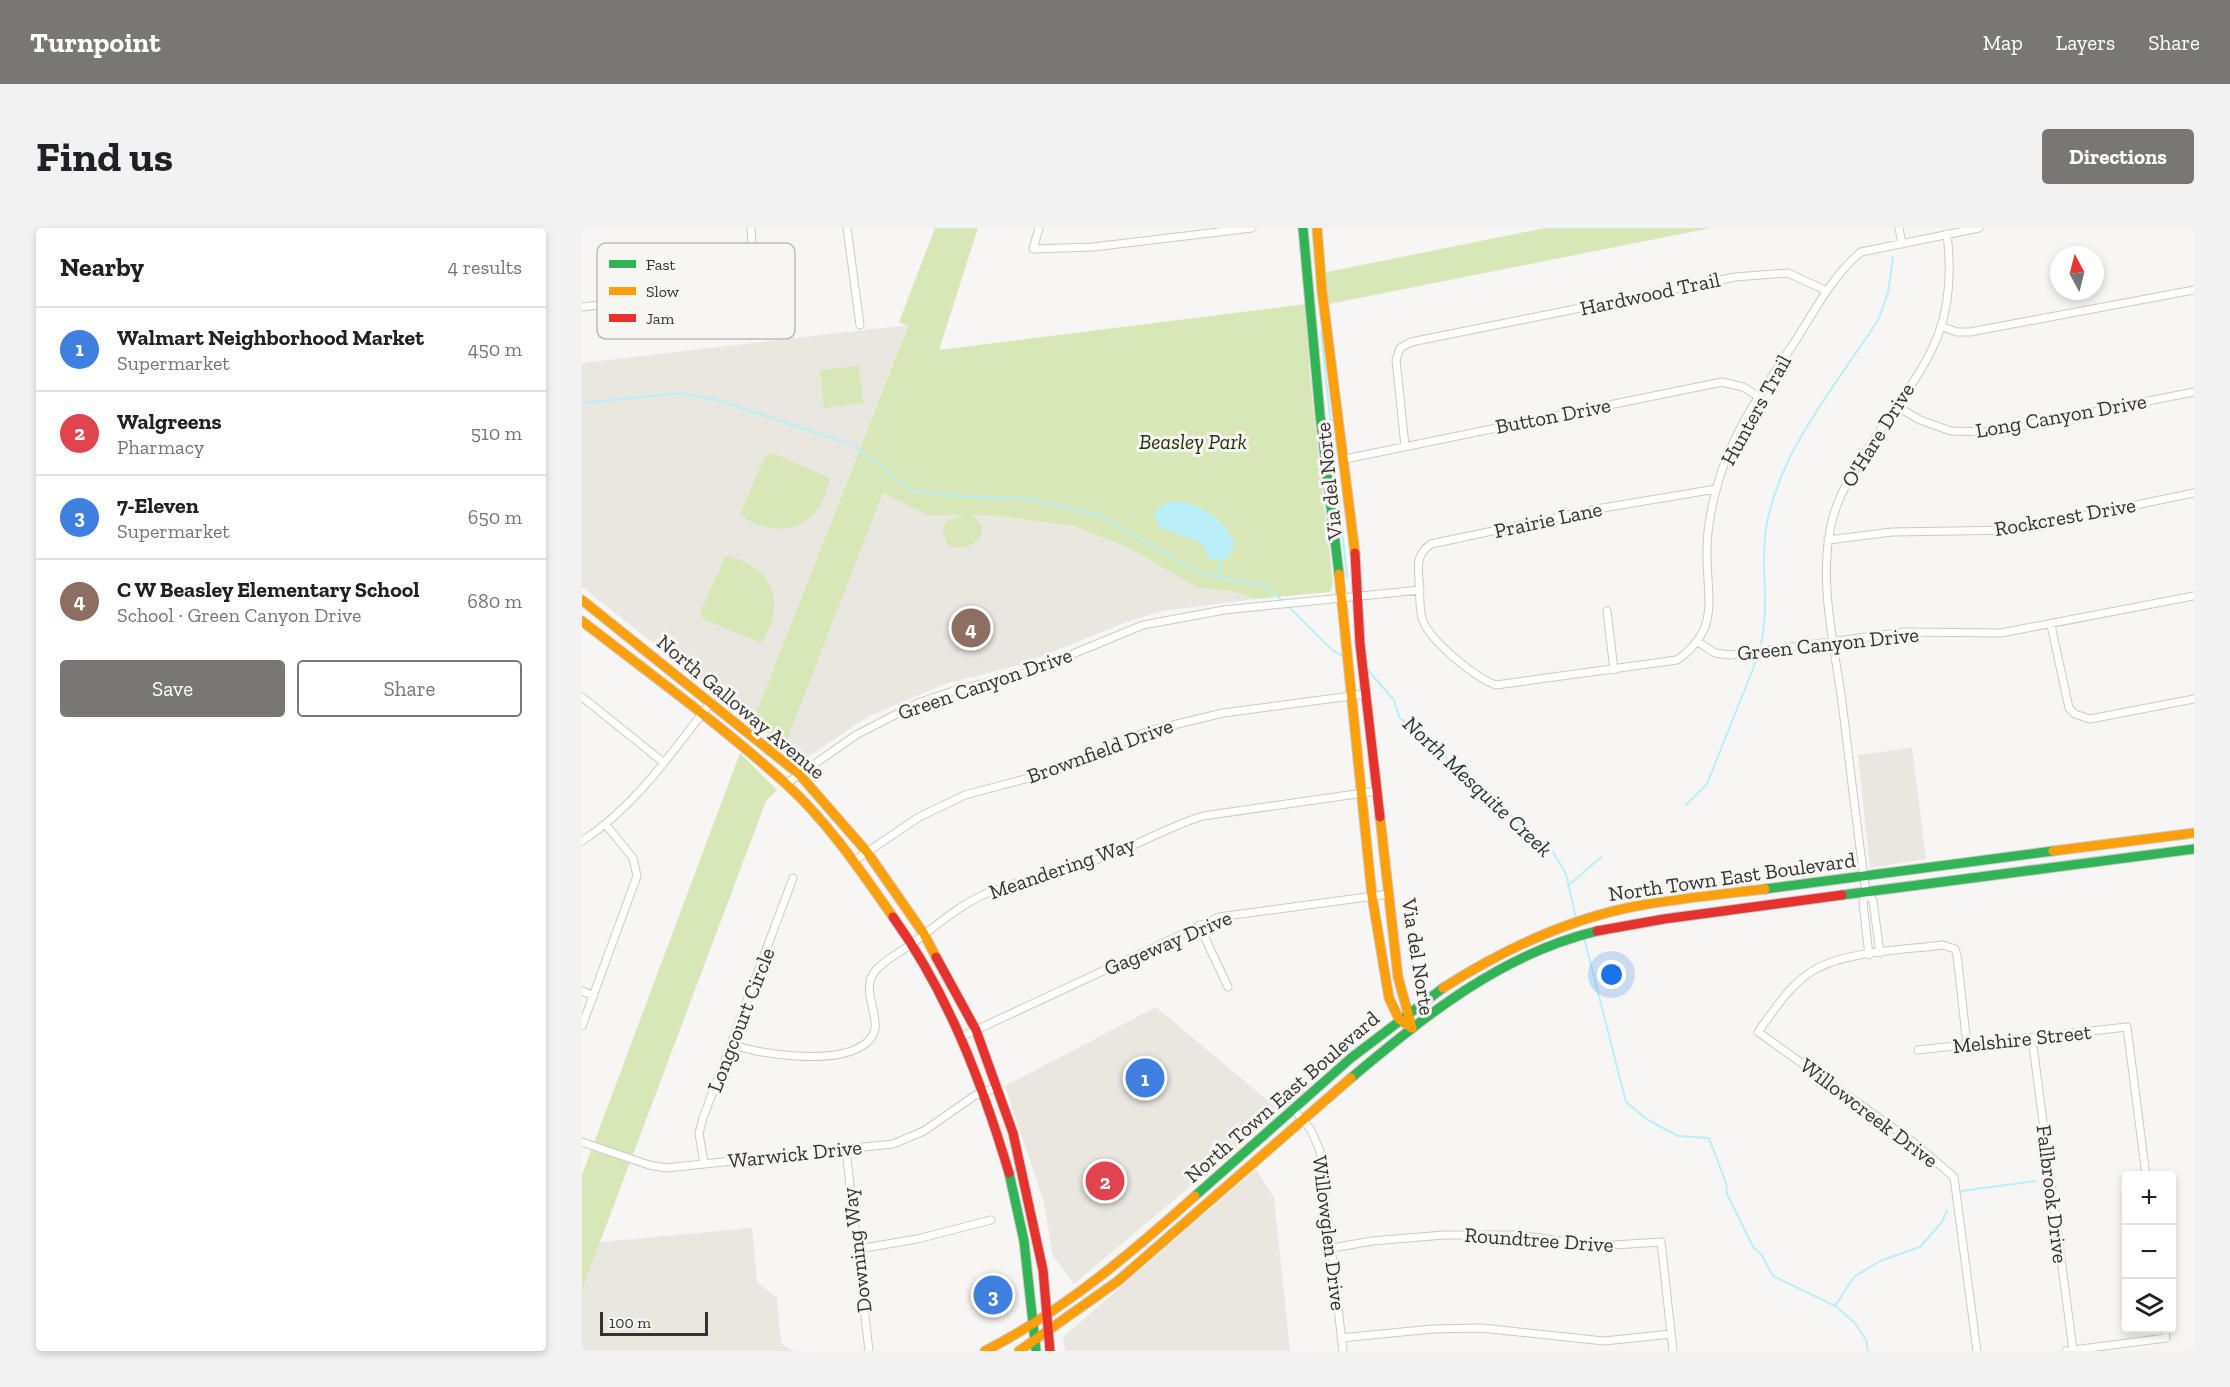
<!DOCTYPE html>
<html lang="en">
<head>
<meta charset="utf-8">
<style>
  :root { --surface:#fff; --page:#f2f2f2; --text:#202124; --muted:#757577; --line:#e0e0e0; --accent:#787775 }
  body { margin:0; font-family:"Zilla Slab",serif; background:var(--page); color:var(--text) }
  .controls { position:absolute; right:18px; bottom:18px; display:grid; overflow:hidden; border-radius:6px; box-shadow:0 3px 9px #0003 }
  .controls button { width:54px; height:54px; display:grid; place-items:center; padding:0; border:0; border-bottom:2px solid var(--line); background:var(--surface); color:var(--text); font:30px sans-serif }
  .compass { position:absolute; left:1468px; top:18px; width:54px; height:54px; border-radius:50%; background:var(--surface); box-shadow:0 3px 9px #0003; rotate:353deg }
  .scale { position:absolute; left:18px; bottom:15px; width:108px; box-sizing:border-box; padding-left:6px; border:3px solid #333331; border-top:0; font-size:16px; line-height:21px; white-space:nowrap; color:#333331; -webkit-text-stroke:4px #f8f6f3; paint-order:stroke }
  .you { position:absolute; left:1030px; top:747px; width:21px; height:21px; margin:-15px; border:4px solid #fff; border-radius:50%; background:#1a73e8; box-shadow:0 0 0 9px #1a73e833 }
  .badge { display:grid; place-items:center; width:39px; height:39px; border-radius:50%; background:var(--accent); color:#fff; font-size:20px; font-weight:700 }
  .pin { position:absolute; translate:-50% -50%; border:3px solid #fff; box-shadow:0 2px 6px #0006 }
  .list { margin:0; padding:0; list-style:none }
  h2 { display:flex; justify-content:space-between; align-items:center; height:78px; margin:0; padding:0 24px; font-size:26px }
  h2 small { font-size:20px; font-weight:400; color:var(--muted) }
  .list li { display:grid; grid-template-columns:39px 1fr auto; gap:18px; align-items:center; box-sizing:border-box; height:84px; padding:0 24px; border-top:2px solid var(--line) }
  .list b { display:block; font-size:22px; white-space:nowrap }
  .list p { margin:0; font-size:20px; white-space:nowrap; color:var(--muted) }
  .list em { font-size:20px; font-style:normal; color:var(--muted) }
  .actions { display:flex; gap:12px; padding:18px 24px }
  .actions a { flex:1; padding:14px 0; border:2px solid var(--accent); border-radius:6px; text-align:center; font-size:21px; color:var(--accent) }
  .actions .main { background:var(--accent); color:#fff }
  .icon { flex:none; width:33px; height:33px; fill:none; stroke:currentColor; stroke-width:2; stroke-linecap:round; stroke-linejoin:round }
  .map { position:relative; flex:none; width:1612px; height:1123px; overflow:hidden; border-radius:6px }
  header { display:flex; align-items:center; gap:36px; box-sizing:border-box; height:84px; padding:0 30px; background:var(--accent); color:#fff }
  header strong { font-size:28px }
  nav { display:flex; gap:33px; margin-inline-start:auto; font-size:21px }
  .intro { display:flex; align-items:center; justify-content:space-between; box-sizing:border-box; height:144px; padding:0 36px }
  h1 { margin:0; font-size:42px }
  .button { padding:15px 27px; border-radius:6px; background:var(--accent); color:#fff; font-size:21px; font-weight:700 }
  main { display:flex; gap:36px; padding:0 36px }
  aside { flex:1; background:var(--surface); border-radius:6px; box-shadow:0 3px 9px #0003 }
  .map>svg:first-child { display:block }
  .built { fill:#eae7e1 }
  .green { fill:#d7e7b8 }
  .water { fill:#baeef8 }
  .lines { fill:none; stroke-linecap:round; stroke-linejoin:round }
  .stream { stroke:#baeef8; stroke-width:2 }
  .street-casing { stroke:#cacac9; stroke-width:9 }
  .fast-casing { stroke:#cacac9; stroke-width:11 }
  .slow-casing { stroke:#cacac9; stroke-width:11 }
  .jam-casing { stroke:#cacac9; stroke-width:11 }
  .street { stroke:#fefefd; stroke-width:7 }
  .fast { stroke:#30b455; stroke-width:9 }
  .slow { stroke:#ff9f0a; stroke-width:9 }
  .jam { stroke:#e5322d; stroke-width:9 }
  .labels { text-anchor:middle; stroke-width:6; stroke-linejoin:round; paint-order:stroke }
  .street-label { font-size:21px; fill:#333331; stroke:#f8f6f3 }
  .park-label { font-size:21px; font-style:italic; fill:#26320a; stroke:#f8f6f3 }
  .water-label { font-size:22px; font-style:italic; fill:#213a3e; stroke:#f8f6f3 }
  .key { fill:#f8f6f3; stroke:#bdbcb9; stroke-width:1.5 }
  .key-label { font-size:16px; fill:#333331 }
</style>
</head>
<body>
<header>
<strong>Turnpoint</strong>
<nav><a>Map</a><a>Layers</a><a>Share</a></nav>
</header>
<div class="intro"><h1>Find us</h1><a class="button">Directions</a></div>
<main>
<aside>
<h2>Nearby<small>4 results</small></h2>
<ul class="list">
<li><span class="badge" style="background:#3f7fe0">1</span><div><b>Walmart Neighborhood Market</b><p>Supermarket</p></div><em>450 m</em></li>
<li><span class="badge" style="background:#e0444e">2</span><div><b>Walgreens</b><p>Pharmacy</p></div><em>510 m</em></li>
<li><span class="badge" style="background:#3f7fe0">3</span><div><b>7-Eleven</b><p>Supermarket</p></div><em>650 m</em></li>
<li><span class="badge" style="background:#8d6e63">4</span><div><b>C W Beasley Elementary School</b><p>School · Green Canyon Drive</p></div><em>680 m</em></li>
</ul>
<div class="actions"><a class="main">Save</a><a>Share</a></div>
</aside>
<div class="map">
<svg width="1612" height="1123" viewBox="0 0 1612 1123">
  <rect width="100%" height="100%" fill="#f7f6f4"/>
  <path class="built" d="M326 97 171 493 0 359V135Z
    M301 265 345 287H408L492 298 547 320 616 360 649 363 673 371 581 383 547 393 438 437 363 456 287 488 217 535 202 520Z
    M1330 520 1344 631 1288 640 1276 527Z
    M574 779 698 883 492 1056 471 1028 462 974 423 858Z
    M674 941 692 970 708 1123H483L481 1109Z
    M170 1000 175 1054 195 1070 199 1115 211 1123H0V1062L18 1014Z"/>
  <path class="green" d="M353 0H396L357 122 724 76 728 149 751 356 748 364 673 371 649 363 616 360 547 320 492 298 408 287H390L400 297C403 315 379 325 365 316L360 302 365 293 383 287H345L301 265 202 520 171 493 326 98 317 94Z
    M963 0H1129L747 76 743 48 745 44Z
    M277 138 281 175 242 180 238 142Z
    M191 225 248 250C239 299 199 315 158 287L183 228Z
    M144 327C190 338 206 375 179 415L121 391 118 384Z
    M158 525 195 562 184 573 0 1062V947Z"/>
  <path class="water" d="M589 273C612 272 648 293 652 317L645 331 630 332 618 314 577 299 573 287 574 282Z"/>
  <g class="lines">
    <path class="stream" d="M739 104 765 349
      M0 175 97 165 136 172 271 217 329 262 372 268 448 271 519 288 619 346 682 357 701 373
      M637 333 639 348
      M705 377 750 422 763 429
      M1179 415C1188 377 1178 339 1184 301 1196 224 1255 156 1296 92L1306 65 1311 29
      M784 440 812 472 817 489 864 529 869 537 970 622 984 646 994 690
      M1104 577 1125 556 1175 431
      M986 658 1019 629
      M1002 710 1044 874 1066 892 1096 908 1127 910 1144 955 1145 966 1171 1019 1180 1027 1191 1048 1253 1078 1273 1095 1284 1112 1286 1123
      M1379 963 1454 953
      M1253 1078 1272 1049 1298 1033 1338 1019 1360 994 1365 982"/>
    <g class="street-casing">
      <path id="street" d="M265 0 278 97
        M457 0 451 21 511 19 670 0
        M1317 0 1320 16
        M0 79 161 60 170 55 172 48 169 0
        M1361 99 1375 104H1388L1612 62
        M1314 178 1338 192 1369 203 1409 204 1612 164
        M823 218 814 132 818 120 829 114 1153 49 1206 45 1245 63
        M763 231 1140 154 1161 159 1177 169
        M1134 261 1015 281 849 316C834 327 836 336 837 353 838 364 837 378 840 390 846 412 894 450 914 457L1095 432C1140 400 1124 369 1125 322 1125 295 1132 267 1140 242 1156 195 1187 153 1214 112 1233 82 1251 47 1279 24L1397 0
        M1246 312 1310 304 1433 302 1612 265
        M1025 383 1032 442
        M1469 397 1487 480 1493 486 1508 491 1612 471
        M1116 414 1133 425 1148 427 1323 404 1419 405 1612 368
        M0 469 81 534
        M204 556 274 507 336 475 371 463 447 444 561 397 642 382 838 362
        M0 613C53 579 91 523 129 474
        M272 633 337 589 383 567 477 542 566 503 641 485 784 466
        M1284 664 1291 673 1298 725
        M617 697 646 759
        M1287 727 1281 675 1284 664C1275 601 1268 538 1260 474 1252 415 1235 348 1251 289 1259 261 1275 237 1291 213 1342 137 1377 104 1365 6
        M0 763 12 768
        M0 798 55 648 51 630 24 597
        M379 809 637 689 807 666
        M1450 810 1491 1122
        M149 816C180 827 249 836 278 819 314 800 272 767 294 742 305 730 319 724 331 715 354 698 376 678 403 666 442 650 485 643 525 628 558 616 588 598 621 588L795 563
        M1385 817 1375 727 1373 721 1361 717C1324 722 1264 723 1232 742 1208 756 1193 781 1176 804L1331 914 1372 949 1395 1123
        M1336 822 1545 799 1564 948
        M711 881 729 902 738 923 761 1123
        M0 914 67 937 84 940 311 916 342 903 392 868 416 859
        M264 922 287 1123
        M122 936 117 905 121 890 211 650
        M750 1020 790 1013 862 1007H937L1016 1018 1079 1014 1091 1123
        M276 1021 335 1011 409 992
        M759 1110 850 1101 899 1100 1022 1113 1089 1106
        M1484 1123 1584 1110 1583 1100"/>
    </g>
    <g class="fast-casing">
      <path id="fast" d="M721 0 738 187 757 346
        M1183 661 1471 623
        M1260 667 1612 621
        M769 850C843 788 919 726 1015 703
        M427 945 442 1013 454 1123
        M613 968 769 830 861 760"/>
    </g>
    <g class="slow-casing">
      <path id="slow" d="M735 0 740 63 773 325
        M757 346 790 668 807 770 817 791 830 800
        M0 372 217 546 285 624 342 706 354 729
        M0 393C68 446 139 497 203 555 245 593 279 643 311 689
        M798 589 816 749 830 800
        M1471 623 1612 605
        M861 760C922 721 987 690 1060 677 1101 670 1142 666 1183 661
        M403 1123C481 1083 548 1026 613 968
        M437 1123 536 1053 769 850"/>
    </g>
    <g class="jam-casing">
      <path id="jam" d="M773 325 778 416 798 589
        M311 689C366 765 400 855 427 945
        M1015 703 1082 691 1260 667
        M354 729 394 802 431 905 461 1042 468 1123"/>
    </g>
    <use href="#street" class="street"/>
    <use href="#fast" class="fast"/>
    <use href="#slow" class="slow"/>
    <use href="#jam" class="jam"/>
  </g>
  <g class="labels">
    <g class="street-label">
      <text transform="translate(1068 66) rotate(-12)" y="7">Hardwood Trail</text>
      <text transform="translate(1174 182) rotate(-61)" y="7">Hunters Trail</text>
      <text transform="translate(971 188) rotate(-11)" y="7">Button Drive</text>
      <text transform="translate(1479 188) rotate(-10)" y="7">Long Canyon Drive</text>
      <text transform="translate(1296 207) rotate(-58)" y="7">O'Hare Drive</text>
      <text transform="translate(747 253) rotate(-96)" y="7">Via del Norte</text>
      <text transform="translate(1483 289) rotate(-10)" y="7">Rockcrest Drive</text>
      <text transform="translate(966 292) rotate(-12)" y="7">Prairie Lane</text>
      <text transform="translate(1246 416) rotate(-6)" y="7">Green Canyon Drive</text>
      <text transform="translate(403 456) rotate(-19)" y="7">Green Canyon Drive</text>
      <text transform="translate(159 479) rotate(40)" y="7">North Galloway Avenue</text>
      <text transform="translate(518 523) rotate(-20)" y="7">Brownfield Drive</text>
      <text transform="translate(480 640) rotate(-19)" y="7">Meandering Way</text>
      <text transform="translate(1150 649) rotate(-8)" y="7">North Town East Boulevard</text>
      <text transform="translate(586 715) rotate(-23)" y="7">Gageway Drive</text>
      <text transform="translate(836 729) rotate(81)" y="7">Via del Norte</text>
      <text transform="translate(159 792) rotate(-69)" y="7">Longcourt Circle</text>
      <text transform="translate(1440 811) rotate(-6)" y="7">Melshire Street</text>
      <text transform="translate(700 869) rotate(-41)" y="7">North Town East Boulevard</text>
      <text transform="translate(1287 885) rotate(37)" y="7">Willowcreek Drive</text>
      <text transform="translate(213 926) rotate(-6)" y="7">Warwick Drive</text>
      <text transform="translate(1470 966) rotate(83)" y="7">Fallbrook Drive</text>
      <text transform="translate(747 1005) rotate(83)" y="7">Willowglen Drive</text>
      <text transform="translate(957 1012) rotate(4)" y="7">Roundtree Drive</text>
      <text transform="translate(275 1022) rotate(-97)" y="7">Downing Way</text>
    </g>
    <g class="park-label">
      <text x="611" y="221">Beasley Park</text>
    </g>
    <g class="water-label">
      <text transform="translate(896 558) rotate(43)" y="8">North Mesquite Creek</text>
    </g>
  </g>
  <rect x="15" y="15" width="198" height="96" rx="9" class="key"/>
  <rect x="27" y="32" width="27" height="8" fill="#30b455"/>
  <rect x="27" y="59" width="27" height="8" fill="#ff9f0a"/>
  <rect x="27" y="86" width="27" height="8" fill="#e5322d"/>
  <g class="key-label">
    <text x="64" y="42">Fast</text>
    <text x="64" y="69">Slow</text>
    <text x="64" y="96">Jam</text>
  </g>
</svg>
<div class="controls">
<button>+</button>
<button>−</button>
<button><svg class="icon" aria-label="layers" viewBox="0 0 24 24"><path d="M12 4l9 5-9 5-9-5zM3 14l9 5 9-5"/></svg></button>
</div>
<svg class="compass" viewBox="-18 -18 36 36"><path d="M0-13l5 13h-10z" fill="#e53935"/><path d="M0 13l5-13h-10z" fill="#757577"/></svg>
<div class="scale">100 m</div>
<div class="you"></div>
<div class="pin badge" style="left:563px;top:850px;background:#3f7fe0">1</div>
<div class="pin badge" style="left:523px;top:953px;background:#e0444e">2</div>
<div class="pin badge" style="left:411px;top:1067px;background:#3f7fe0">3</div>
<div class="pin badge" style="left:389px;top:400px;background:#8d6e63">4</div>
</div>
</main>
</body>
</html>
